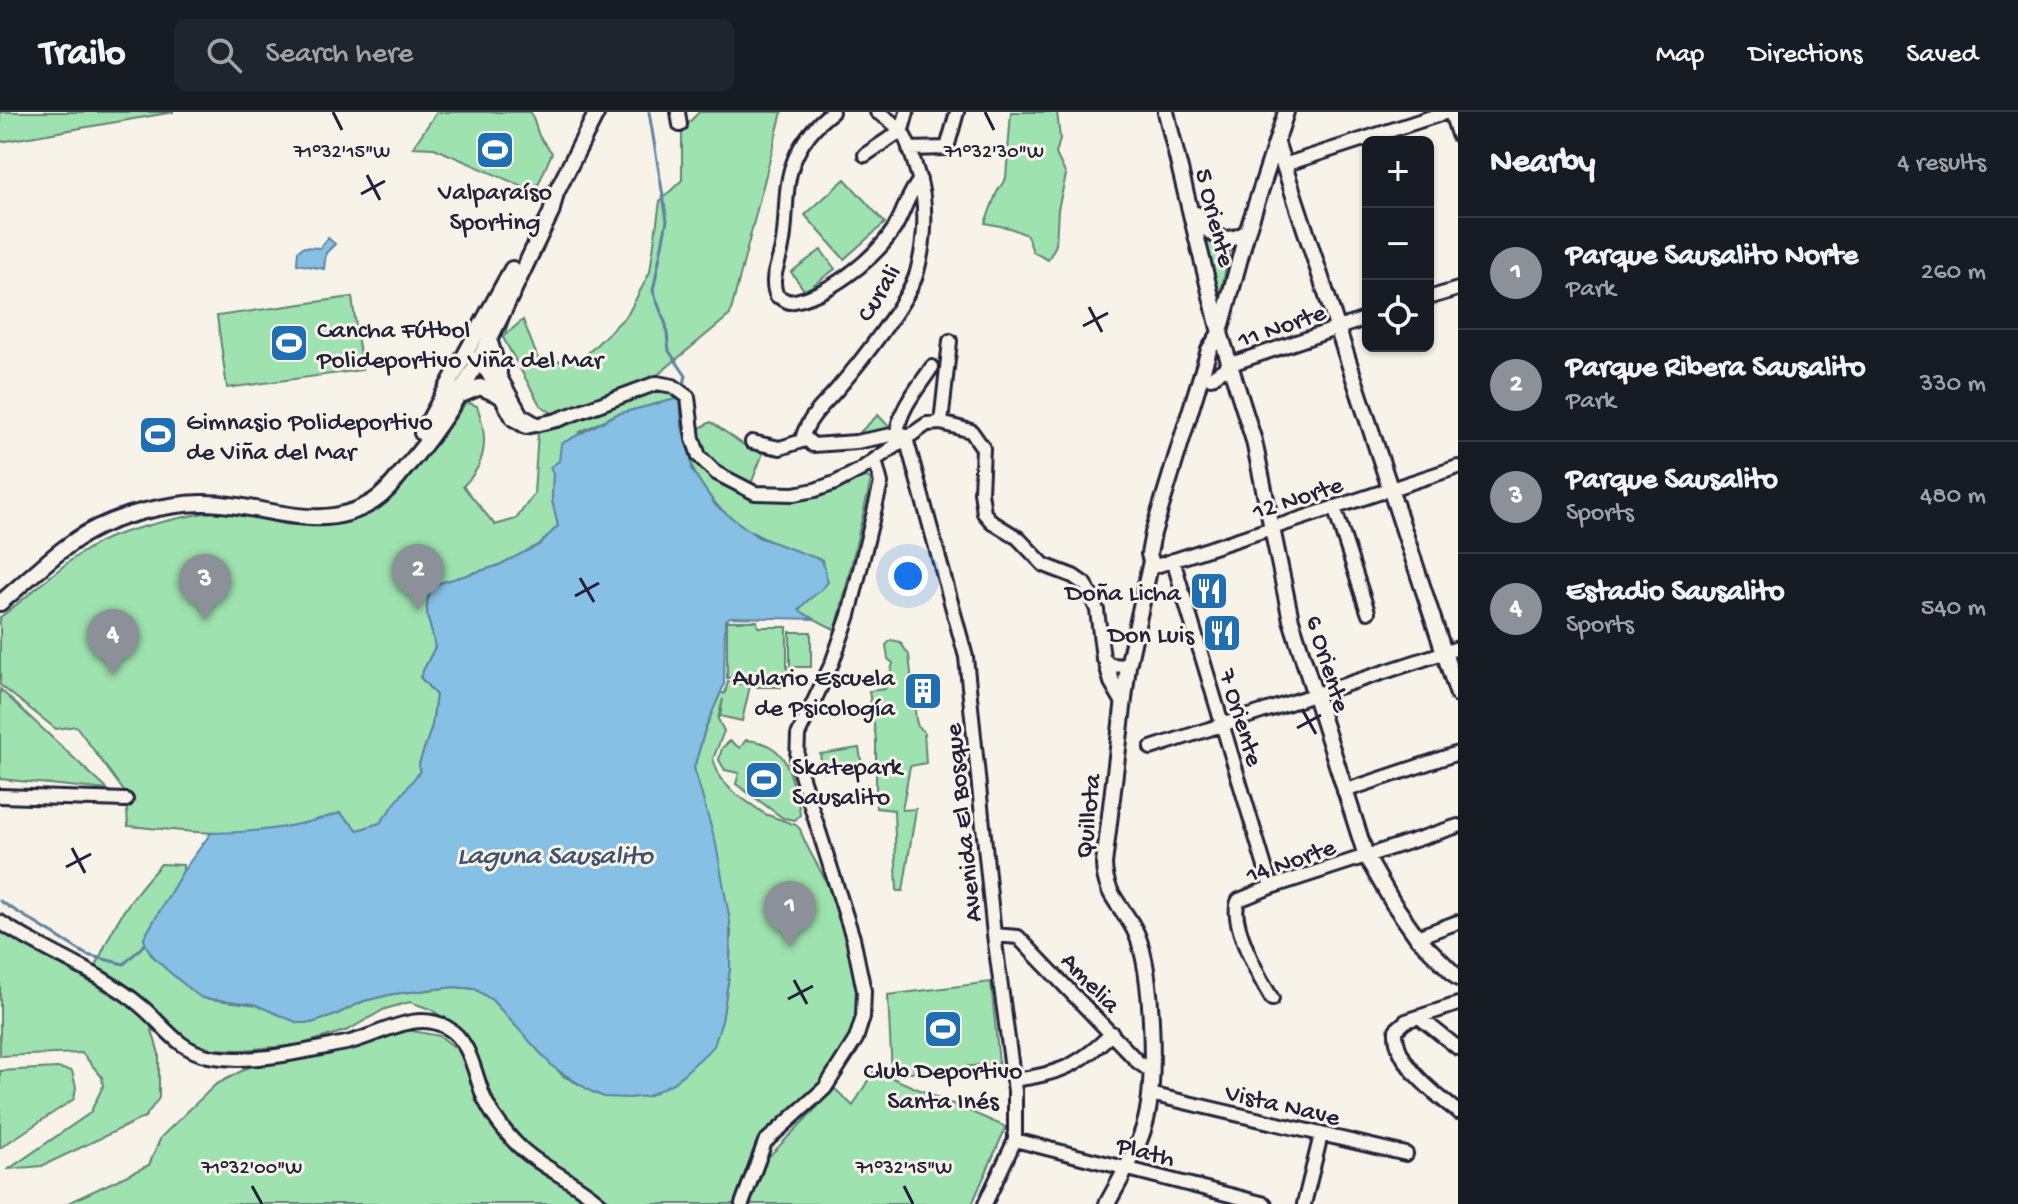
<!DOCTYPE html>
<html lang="en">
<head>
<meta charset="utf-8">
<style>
  :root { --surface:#171b24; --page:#20242c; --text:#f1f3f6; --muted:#9ea1a6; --line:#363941; --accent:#8c9099 }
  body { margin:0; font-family:"Gochi Hand",sans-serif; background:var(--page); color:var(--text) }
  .controls { position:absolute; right:24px; top:24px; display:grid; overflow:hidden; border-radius:12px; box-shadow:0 2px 6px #0004 }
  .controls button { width:72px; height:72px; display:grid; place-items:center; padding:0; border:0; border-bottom:2px solid var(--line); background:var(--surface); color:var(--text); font:40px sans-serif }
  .you { position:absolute; left:908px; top:464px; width:28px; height:28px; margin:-20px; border:6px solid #fff; border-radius:50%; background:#1a73e8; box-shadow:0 0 0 12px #1a73e833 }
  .badge { display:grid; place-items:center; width:52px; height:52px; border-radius:50%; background:var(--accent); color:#fff; font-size:26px; font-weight:700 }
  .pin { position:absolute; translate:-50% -66px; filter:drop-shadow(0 2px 4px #0008) }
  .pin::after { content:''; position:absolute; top:42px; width:28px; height:24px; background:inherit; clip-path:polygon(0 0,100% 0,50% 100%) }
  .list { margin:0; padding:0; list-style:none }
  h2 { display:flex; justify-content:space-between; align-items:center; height:104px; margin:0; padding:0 32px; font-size:34px }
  h2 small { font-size:26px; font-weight:400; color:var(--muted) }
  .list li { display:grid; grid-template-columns:52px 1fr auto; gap:24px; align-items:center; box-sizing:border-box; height:112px; padding:0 32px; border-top:2px solid var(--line) }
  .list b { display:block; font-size:30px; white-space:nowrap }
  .list p { margin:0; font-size:26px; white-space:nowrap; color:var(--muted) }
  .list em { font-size:26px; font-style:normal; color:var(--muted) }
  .icon { flex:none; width:44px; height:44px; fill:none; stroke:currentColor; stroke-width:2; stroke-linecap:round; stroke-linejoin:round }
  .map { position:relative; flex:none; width:1458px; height:1092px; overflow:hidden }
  header { display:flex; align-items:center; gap:48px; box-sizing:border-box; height:112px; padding:0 40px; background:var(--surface); border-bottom:2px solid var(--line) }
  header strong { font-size:38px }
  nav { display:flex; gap:44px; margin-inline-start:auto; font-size:28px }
  .search { width:560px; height:72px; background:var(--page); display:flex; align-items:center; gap:20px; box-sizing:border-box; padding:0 28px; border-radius:12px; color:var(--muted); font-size:30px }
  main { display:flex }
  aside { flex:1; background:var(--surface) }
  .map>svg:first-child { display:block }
  .green { fill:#9ee3af; stroke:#608275; stroke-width:2 }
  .water { fill:#86c0e5; stroke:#5e81a1; stroke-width:2 }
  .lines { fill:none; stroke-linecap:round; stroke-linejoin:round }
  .stream { stroke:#5e81a1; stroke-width:3 }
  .minor-casing { stroke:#22223b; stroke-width:18 }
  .major-casing { stroke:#22223b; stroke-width:20 }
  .minor { stroke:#f7f3e8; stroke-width:12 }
  .major { stroke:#f7f3e8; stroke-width:14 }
  .ticks { fill:none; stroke:#22223b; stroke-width:3 }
  .labels { text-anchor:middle; stroke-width:6; stroke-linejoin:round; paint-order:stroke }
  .poi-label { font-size:26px; fill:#22223b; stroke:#f7f3e8; text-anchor:start }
  .street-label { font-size:26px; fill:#22223b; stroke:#f7f3e8 }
  .water-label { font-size:28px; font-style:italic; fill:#40516e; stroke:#f7f3e8 }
  .ticks-label { font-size:20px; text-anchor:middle; fill:#22223b; stroke:#f7f3e8; stroke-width:6; stroke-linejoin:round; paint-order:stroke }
</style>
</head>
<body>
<header>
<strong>Trailo</strong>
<div class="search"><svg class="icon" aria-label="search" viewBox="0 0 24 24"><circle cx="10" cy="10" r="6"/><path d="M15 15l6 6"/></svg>Search here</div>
<nav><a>Map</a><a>Directions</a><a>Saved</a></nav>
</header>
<main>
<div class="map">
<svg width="1458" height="1092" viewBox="0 0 1458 1092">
  <rect width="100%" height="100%" fill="#f7f3e8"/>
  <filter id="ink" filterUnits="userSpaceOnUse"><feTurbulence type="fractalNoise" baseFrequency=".0125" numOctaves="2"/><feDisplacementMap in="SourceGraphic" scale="16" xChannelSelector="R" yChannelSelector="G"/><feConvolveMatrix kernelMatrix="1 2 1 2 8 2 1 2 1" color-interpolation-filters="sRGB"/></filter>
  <g filter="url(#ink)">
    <path class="green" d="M0 0H174L0 30Z
      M437 0H531L539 24 552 41 535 80 434 36 413 35Z
      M699 0H782L730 203 655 265 555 303 540 293 501 222 502 216 513 194 505 223 523 208 540 252 583 246 628 202 650 160 660 89 682 68V18Z
      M1011 0H1057L1060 27 1056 42 1066 63 1058 97 1056 133 1048 148 1033 140 1027 123 1010 116 985 111 997 80 1006 66Z
      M845 67 885 111 844 147 805 103Z
      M1208 129 1230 137 1220 185 1206 132Z
      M821 138 835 157 805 179 791 160Z
      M352 185 362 258 227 276 217 204Z
      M664 276 680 286 617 302 580 320 553 361 552 388 558 414 539 433 497 454 433 473C420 500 431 509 435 535L420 565 436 583 432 614 419 652 421 658 380 711 358 718 340 701C326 706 312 711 298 715 242 727 184 719 128 714L126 682 76 614 56 617 0 573V505C40 477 72 438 119 422 143 414 203 399 227 399 249 399 270 413 293 413 358 416 375 399 417 352 435 332 452 313 466 290L477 294C488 324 488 351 463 374L495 413 516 407 534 382 538 320Z
      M878 303 893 319 855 325Z
      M711 310 747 335 763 341 751 372C725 364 709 350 696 327L700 316Z
      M691 345 711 367 741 382 788 388 823 383 863 362 871 368 836 518 799 499 822 448C778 434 732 418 706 379 698 367 692 360 691 345Z
      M727 509H757L758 515H787V575H757V566H727Z
      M790 520H811V555H790Z
      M891 528 900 530 909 543 916 608 918 615 924 620 926 651 910 654 902 698 916 697 903 779H897L894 698 876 696V627L869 579 885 577 886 563 891 559 893 551 888 547 886 533Z
      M728 569 750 574 742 609 720 604 723 587 718 607 724 619 713 647 720 666 733 680 765 702 796 713 800 717C806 737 819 753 827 772 855 835 879 919 820 973 801 991 777 1005 761 1027 754 1037 751 1055 747 1067L835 977 853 994 874 958 1006 1015 972 1092H66L149 1053 161 1025 215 973 251 954 373 928 407 918 440 924 471 948 475 988 519 1045 533 1039 498 998 473 934 461 918 430 897 410 890 385 897 348 918 299 933 242 938 211 937 189 931 143 886 95 857C113 812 128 788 161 752L183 753V759L144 826 151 843 202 886 264 894 298 911H311L333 904 364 889 393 882 454 875 475 877 492 888 563 964 604 985 648 984 722 909 730 857 731 819 694 656 705 618 720 580 725 582Z
      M0 577 108 678 0 667Z
      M746 628C789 631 789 660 799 695L800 703 795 708 783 706 736 672 739 661 725 658 719 648 722 636 730 629 740 636Z
      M859 636 862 654 823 660 820 642Z
      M0 818 126 891 146 898 159 942V986L145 1005 42 1054 9 1057 90 1001 103 974 102 965 82 941 0 944Z
      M991 870 999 951 892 963 888 883Z
      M57 956 72 959 76 975 74 987 0 1036V959Z"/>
    <path class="water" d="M328 126 335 132 326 141 324 157 297 152 298 139 303 135 320 136Z
      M680 286 682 315 691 345 692 358 716 394 758 425 822 448 828 470C819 483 808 485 799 498L813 507 730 505 725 509 724 573 705 617 694 656 716 732 730 809V857L722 909 714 934 675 970 648 984 629 986 604 985 592 980 553 955 492 888 475 877 454 875 393 882 364 889 333 904 311 911H298L254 892 202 886 196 882C182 870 145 844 144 826L183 759 211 721C261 720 292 716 340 701L358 718 380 711 420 659 419 652 432 614 436 583 420 565 435 535C431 509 420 500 433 473L497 454 539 433 558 414 552 388 553 361 550 355 559 349 561 332 617 302Z"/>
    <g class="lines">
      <path class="stream" d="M649 0 667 108 653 179 666 213 669 239 686 264 683 275
        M0 789 87 843 124 852 144 833"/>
      <g class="minor-casing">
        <path id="minor" d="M678 0 680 13
          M832 0C816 12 801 30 794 49 783 75 788 107 782 135 779 152 769 167 777 184L789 190C826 185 874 148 894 117 904 101 907 83 920 68
          M877 0C908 18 908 31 918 63 928 92 925 131 917 160 910 187 859 252 839 275 826 291 809 304 803 324L813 333 856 330 897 322H903L906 326
          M1451 0 1458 23
          M909 37 947 36 957 0
          M865 43 902 18 907 0
          M1284 53 1447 0
          M1428 186 1458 177
          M472 246 487 260 513 307 526 315 557 308 657 271 673 274 688 285 693 327 699 344 716 361 755 381 794 382 815 378 835 371 860 358 927 312 941 311 971 319 983 336 981 380 984 401 992 410 1018 426 1044 453 1073 464 1086 473 1097 498 1103 546 1110 553 1128 554
          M494 254 521 303 536 312
          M1211 266 1231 252 1368 206
          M941 311 950 229
          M897 322C899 297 918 276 932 255
          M906 326 966 545 994 823 1015 979V1028L985 1092
          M752 330 780 336 805 328
          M1334 395 1368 500
          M1173 448 1271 775
          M1150 456 1458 355
          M1151 636 1458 536
          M1344 679 1458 641
          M0 684 126 688
          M0 810C43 839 103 861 141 894 164 913 177 937 208 944 250 953 304 939 346 931 377 925 414 897 446 915 472 929 474 963 485 988 490 999 497 1009 505 1019 533 1055 569 1063 601 1092
          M994 823 1018 825 1138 950 1152 960
          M1417 825 1458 810
          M1272 887C1261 869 1227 807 1239 788L1271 775 1458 714
          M1458 892 1406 909 1396 918C1394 951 1434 981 1458 1000
          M1419 905 1458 936
          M1013 968C1059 962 1079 954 1112 921
          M1150 982 1406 1042
          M1015 1028 1265 1092
          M742 1092 765 1030 825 976 856 927 863 905 864 879 853 826 797 650 798 623 832 551 849 503 881 371 875 348
          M1304 1092 1321 1023"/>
      </g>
      <g class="major-casing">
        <path id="major" d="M1166 0 1220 221 1254 329 1291 508 1366 744 1393 791 1417 825 1458 866
          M1277 32 1458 583
          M1196 102C1209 123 1224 135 1247 120
          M1220 220 1247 120 1286 0
          M489 227 499 260
          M456 285 480 275 499 283
          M422 321 512 157
          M0 491C28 468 54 441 85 422 117 403 165 392 202 391 261 390 318 425 374 389 388 380 397 366 407 354 471 282 508 186 551 101L556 81 597 0
          M1107 552 1112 570 1123 589
          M1107 1092C1121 1066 1139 1036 1146 1008 1156 967 1153 862 1137 823 1125 795 1105 786 1104 752L1128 554 1151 449 1149 442 1153 421 1209 238 1220 221"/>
      </g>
      <use href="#minor" class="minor"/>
      <use href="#major" class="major"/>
    </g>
  </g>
  <path class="ticks" d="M333 0 342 18M985 0 994 18M367 63 380 88M361 82 385 69M1089 195 1102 220M1083 214 1108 201M580 466 594 490M575 484 599 471M1302 597 1316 622M1297 616 1321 603M72 736 85 761M66 755 91 742M794 868 807 892M788 887 813 874M252 1074 262 1092M904 1074 913 1092"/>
  <defs>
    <g id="stadium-square" transform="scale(2)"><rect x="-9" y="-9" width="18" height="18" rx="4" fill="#1f6fb2" stroke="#f7f3e8"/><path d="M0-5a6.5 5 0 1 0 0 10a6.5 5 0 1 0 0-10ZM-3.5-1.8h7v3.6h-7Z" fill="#fff"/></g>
    <g id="restaurant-square" transform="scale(2)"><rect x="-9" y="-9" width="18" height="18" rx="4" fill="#1f6fb2" stroke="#f7f3e8"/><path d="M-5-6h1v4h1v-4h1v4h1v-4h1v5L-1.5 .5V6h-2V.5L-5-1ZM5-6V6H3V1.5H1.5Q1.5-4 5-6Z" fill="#fff"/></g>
    <g id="building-square" transform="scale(2)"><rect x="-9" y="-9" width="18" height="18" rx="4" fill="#1f6fb2" stroke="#f7f3e8"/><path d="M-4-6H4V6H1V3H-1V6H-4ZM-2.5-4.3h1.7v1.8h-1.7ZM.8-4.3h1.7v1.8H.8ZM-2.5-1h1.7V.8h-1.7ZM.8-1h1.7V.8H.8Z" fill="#fff"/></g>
  </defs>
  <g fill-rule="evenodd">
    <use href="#stadium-square" x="495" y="38"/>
    <use href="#stadium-square" x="289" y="231"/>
    <use href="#stadium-square" x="158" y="323"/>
    <use href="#restaurant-square" x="1209" y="479"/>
    <use href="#restaurant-square" x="1222" y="521"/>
    <use href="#building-square" x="923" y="579"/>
    <use href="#stadium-square" x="764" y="668"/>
    <use href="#stadium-square" x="943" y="917"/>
  </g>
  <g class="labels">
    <g class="poi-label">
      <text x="495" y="87" text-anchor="middle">Valparaíso<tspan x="495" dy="30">Sporting</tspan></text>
      <text x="317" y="225">Cancha Fútbol<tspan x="317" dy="30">Polideportivo Viña del Mar</tspan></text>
      <text x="186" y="317">Gimnasio Polideportivo<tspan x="186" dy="30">de Viña del Mar</tspan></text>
      <text x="1181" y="488" text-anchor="end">Doña Licha</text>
      <text x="1194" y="530" text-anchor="end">Don Luis</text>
      <text x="895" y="573" text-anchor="end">Aulario Escuela<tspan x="895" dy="30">de Psicología</tspan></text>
      <text x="792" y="662">Skatepark<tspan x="792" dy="30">Sausalito</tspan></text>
      <text x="943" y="966" text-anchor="middle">Club Deportivo<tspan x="943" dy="30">Santa Inés</tspan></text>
    </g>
    <g class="street-label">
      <text transform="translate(1217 105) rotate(76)" y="9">5 Oriente</text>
      <text transform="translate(877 180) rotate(-59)" y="9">Curali</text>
      <text transform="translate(1281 212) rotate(-19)" y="9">11 Norte</text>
      <text transform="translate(1297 384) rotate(-18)" y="9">12 Norte</text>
      <text transform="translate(1330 551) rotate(73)" y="9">6 Oriente</text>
      <text transform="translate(1243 605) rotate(73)" y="9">7 Oriente</text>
      <text transform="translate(1086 704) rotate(-84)" y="9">Quillota</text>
      <text transform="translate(961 711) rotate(-96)" y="9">Avenida El Bosque</text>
      <text transform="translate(1290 747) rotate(-19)" y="9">14 Norte</text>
      <text transform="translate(1092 869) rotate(46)" y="9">Amelia</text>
      <text transform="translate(1283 991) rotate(13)" y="9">Vista Nave</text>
      <text transform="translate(1146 1038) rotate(14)" y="9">Plath</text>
    </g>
    <g class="water-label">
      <text x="555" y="751">Laguna Sausalito</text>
    </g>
  </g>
  <g class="ticks-label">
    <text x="342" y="45">71°32'15"W</text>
    <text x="994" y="45">71°32'30"W</text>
    <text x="252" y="1061">71°32'00"W</text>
    <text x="904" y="1061">71°32'15"W</text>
  </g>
</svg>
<div class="controls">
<button>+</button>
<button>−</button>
<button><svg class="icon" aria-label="locate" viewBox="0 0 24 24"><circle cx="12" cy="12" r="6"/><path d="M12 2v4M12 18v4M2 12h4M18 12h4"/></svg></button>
</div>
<div class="you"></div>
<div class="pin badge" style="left:790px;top:835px">1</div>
<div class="pin badge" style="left:418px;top:498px">2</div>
<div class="pin badge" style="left:205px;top:508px">3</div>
<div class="pin badge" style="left:113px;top:563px">4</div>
</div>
<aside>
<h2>Nearby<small>4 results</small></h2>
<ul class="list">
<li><span class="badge">1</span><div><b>Parque Sausalito Norte</b><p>Park</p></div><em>260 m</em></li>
<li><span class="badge">2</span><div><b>Parque Ribera Sausalito</b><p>Park</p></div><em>330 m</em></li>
<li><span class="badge">3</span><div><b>Parque Sausalito</b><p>Sports</p></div><em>480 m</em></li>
<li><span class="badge">4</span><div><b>Estadio Sausalito</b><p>Sports</p></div><em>540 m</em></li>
</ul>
</aside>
</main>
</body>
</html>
